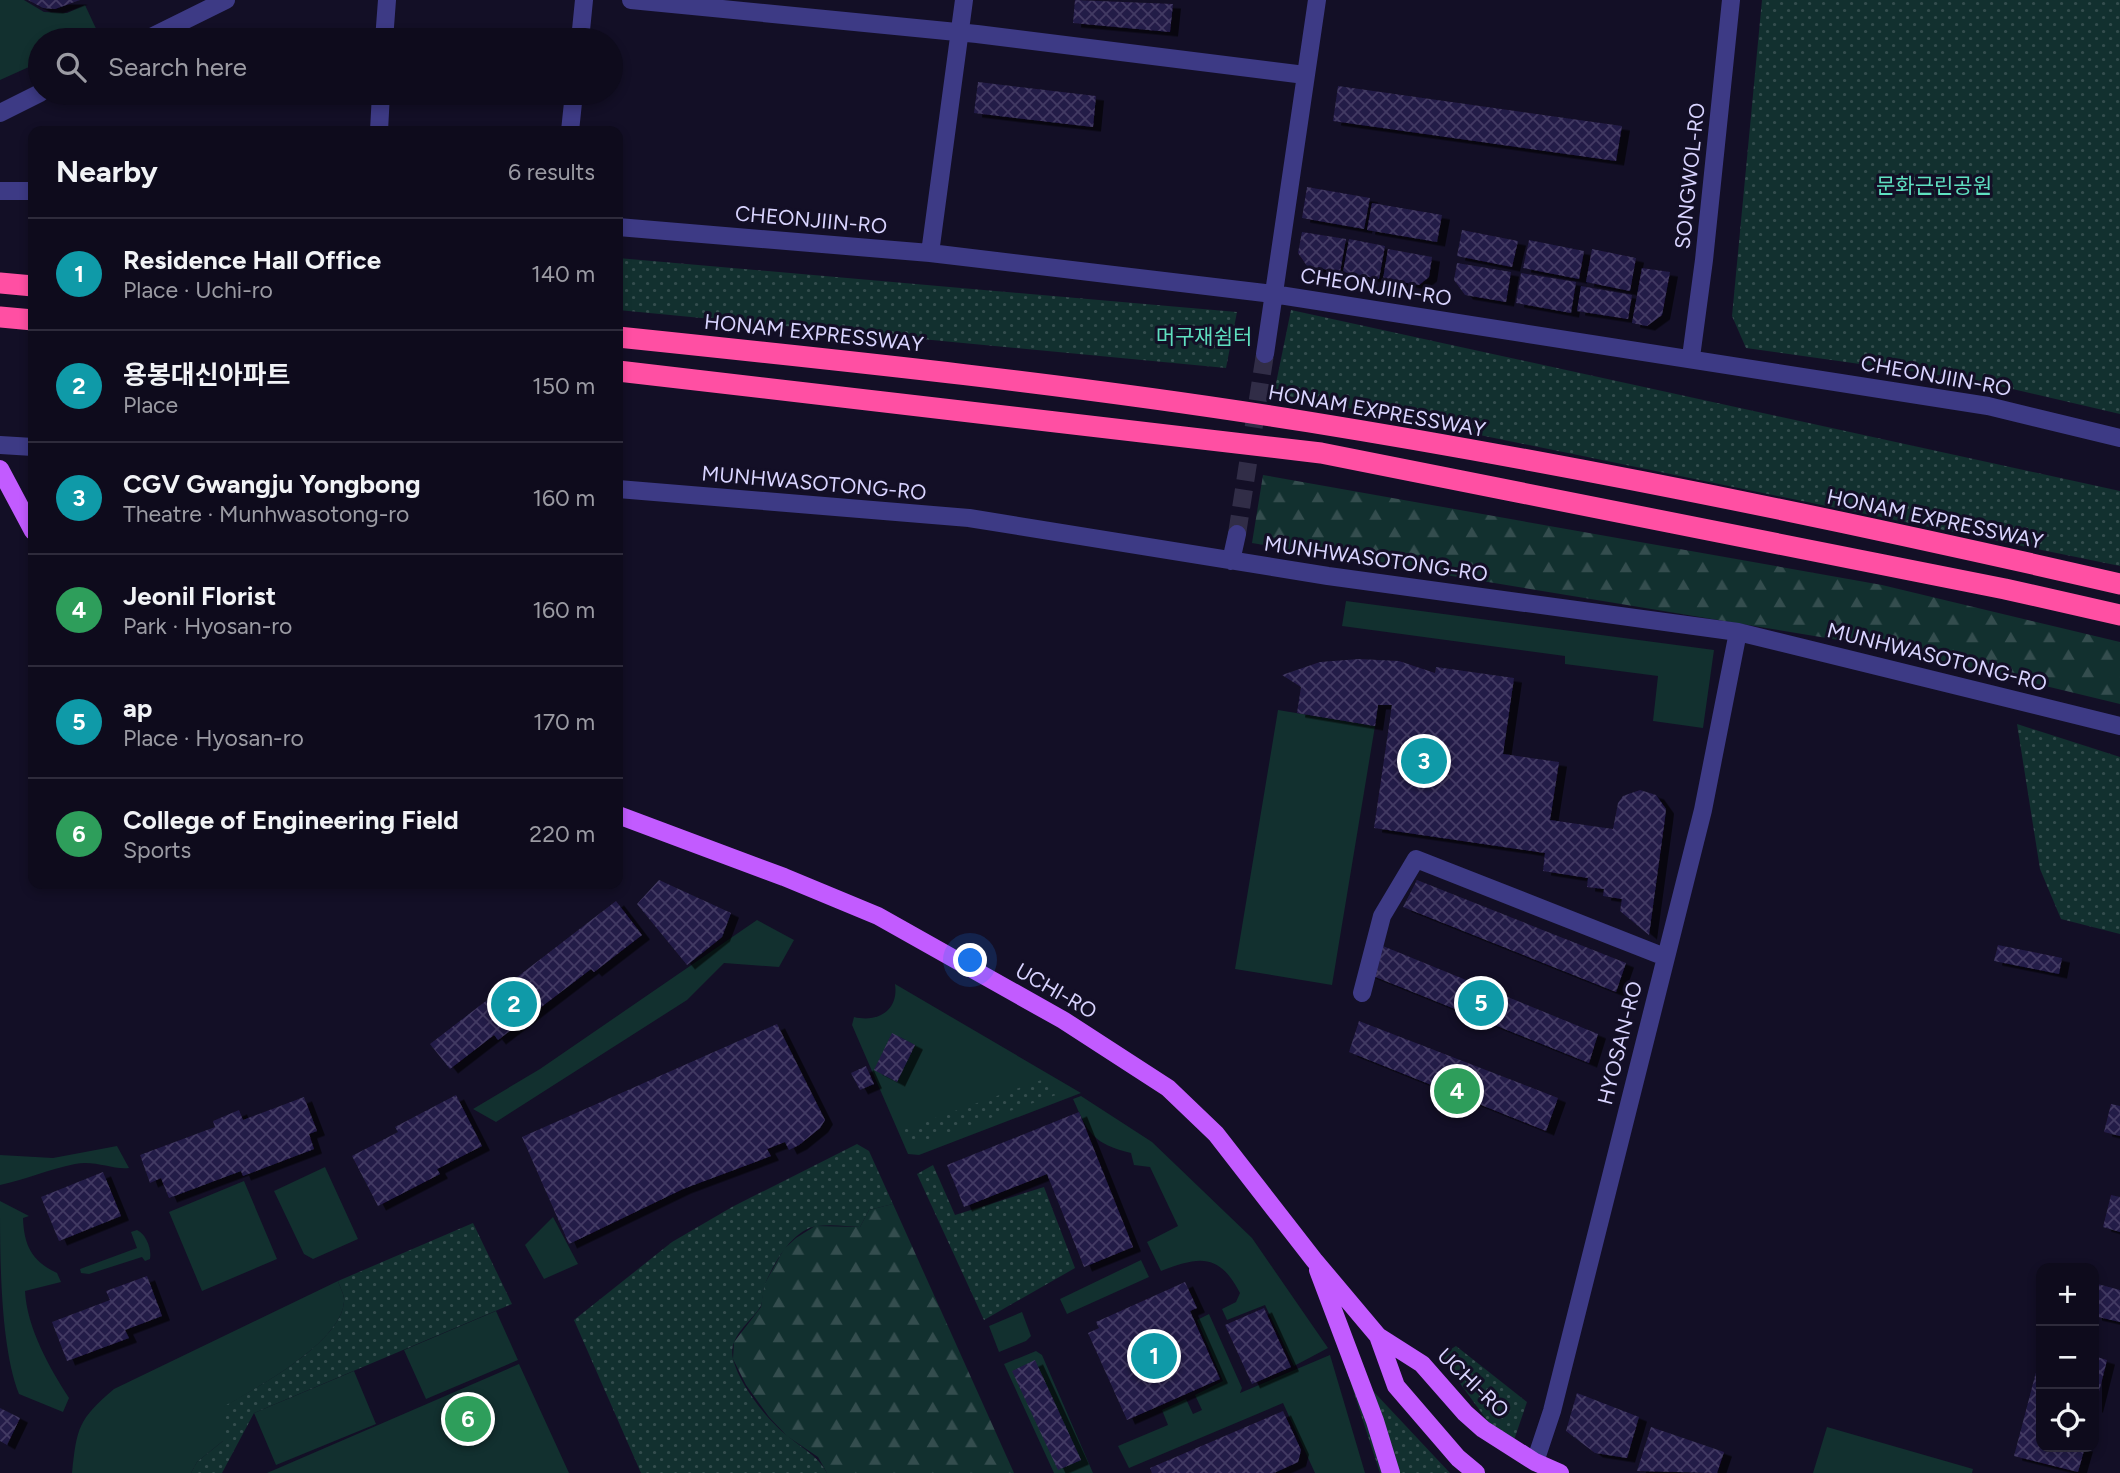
<!DOCTYPE html>
<html lang="en">
<head>
<meta charset="utf-8">
<style>
  :root { --surface:#0e0b1c; --page:#171425; --text:#f1f3f6; --muted:#9b9ba3; --line:#2e2b3b; --accent:#0f766e }
  body { margin:0; font-family:Figtree,"Noto Sans KR",sans-serif; background:var(--page); color:var(--text) }
  .controls { position:absolute; right:21px; bottom:21px; display:grid; overflow:hidden; border-radius:14px; box-shadow:0 4px 10px #0003 }
  .controls button { width:63px; height:63px; display:grid; place-items:center; padding:0; border:0; border-bottom:2px solid var(--line); background:var(--surface); color:var(--text); font:35px sans-serif }
  .you { position:absolute; left:971px; top:961px; width:24px; height:24px; margin:-18px; border:5px solid #fff; border-radius:50%; background:#1a73e8; box-shadow:0 0 0 10px #1a73e833 }
  .badge { display:grid; place-items:center; width:46px; height:46px; border-radius:50%; background:var(--accent); color:#fff; font-size:23px; font-weight:700 }
  .pin { position:absolute; translate:-50% -50%; border:4px solid #fff; box-shadow:0 2px 7px #0006 }
  .list { margin:0; padding:0; list-style:none }
  h2 { display:flex; justify-content:space-between; align-items:center; height:91px; margin:0; padding:0 28px; font-size:30px }
  h2 small { font-size:23px; font-weight:400; color:var(--muted) }
  .list li { display:grid; grid-template-columns:46px 1fr auto; gap:21px; align-items:center; box-sizing:border-box; height:112px; padding:0 28px; border-top:2px solid var(--line) }
  .list b { display:block; font-size:26px; white-space:nowrap }
  .list p { margin:0; font-size:23px; white-space:nowrap; color:var(--muted) }
  .list em { font-size:23px; font-style:normal; color:var(--muted) }
  .icon { flex:none; width:38px; height:38px; fill:none; stroke:currentColor; stroke-width:2; stroke-linecap:round; stroke-linejoin:round }
  .map { position:relative; flex:none; width:2120px; height:1473px; overflow:hidden }
  .search { position:absolute; background:var(--surface); box-shadow:0 4px 10px #0003; left:28px; top:28px; width:595px; height:77px; display:flex; align-items:center; gap:18px; box-sizing:border-box; padding:0 24px; border-radius:38px; color:var(--muted); font-size:26px }
  .panel { position:absolute; background:var(--surface); box-shadow:0 4px 10px #0003; left:28px; top:126px; width:595px; height:763px; border-radius:14px }
  .map>svg:first-child { display:block }
  .grass { fill:#12302f }
  .forest { fill:url(#forest-firs) }
  .park { fill:url(#park-dots) }
  .building { fill:url(#building-cross-hatch); filter:url(#shadow) }
  .lines { fill:none; stroke-linecap:round; stroke-linejoin:round }
  .minor-tunnel { stroke:#312d47; stroke-width:18; stroke-dasharray:18 9; stroke-linecap:butt }
  .minor { stroke:#3d3a85; stroke-width:18 }
  .major { stroke:#c25bff; stroke-width:18 }
  .highway { stroke:#ff4fa3; stroke-width:21 }
  .labels { text-anchor:middle; stroke-width:6; stroke-linejoin:round; paint-order:stroke }
  .street-label { font-size:21px; fill:#d9d4ff; stroke:#130f26 }
  .park-label { font-size:21px; fill:#5fe0c0; stroke:#130f26 }
</style>
</head>
<body>
<div class="map">
<svg width="2120" height="1473" viewBox="0 0 2120 1473">
  <defs>
    <pattern id="forest-firs" width="22" height="20" patternUnits="userSpaceOnUse" patternTransform="scale(1.75)"><rect width="22" height="20" fill="#12302f"/><path d="M5 1l3.5 6h-7zM16 11l3.5 6h-7z" fill="#344d4e"/></pattern>
    <pattern id="park-dots" width="8" height="8" patternUnits="userSpaceOnUse" patternTransform="scale(1.75)"><rect width="8" height="8" fill="#12302f"/><path d="M2 2h.1M6 6h.1" fill="none" stroke="#344d4e" stroke-width="1.8" stroke-linecap="round"/></pattern>
    <pattern id="building-cross-hatch" width="8" height="8" patternUnits="userSpaceOnUse" patternTransform="scale(1.75)"><rect width="8" height="8" fill="#241b47"/><path d="M0 0l8 8M0 8l8-8" fill="none" stroke="#433b63"/></pattern>
    <filter id="shadow"><feDropShadow dx="8" dy="4.5" stdDeviation="0" flood-color="#0009"/></filter>
  </defs>
  <rect width="100%" height="100%" fill="#130f26"/>
  <path class="grass" d="M0 0H24L44 12 67 13 85 5 99 35 87 40H40V62L0 80Z
    M1346 601 1714 650 1703 728 1653 721 1658 676 1565 664V656L1342 626Z
    M1278 710 1375 726 1332 985 1235 969Z
    M757 920 794 940 779 967 724 963 687 1000 496 1122 473 1109 540 1069Z
    M895 984 1081 1093 919 1155 908 1154 852 1025 854 1017C878 1023 899 1010 895 984Z
    M1081 1096 1152 1142 1252 1238 1328 1348 1294 1366 1265 1305 1227 1320 1222 1309 1236 1302 1240 1293C1219 1253 1200 1256 1161 1271L1147 1242 1178 1226 1150 1167 1134 1165 1131 1153C1093 1144 1088 1133 1073 1099Z
    M117 1146 129 1168C113 1170 95 1160 75 1164 49 1169 25 1180 0 1185V1155L53 1158Z
    M325 1167 358 1239 313 1259 304 1254 274 1191Z
    M244 1181 277 1259 202 1291 169 1212Z
    M0 1201 29 1216 23 1218C24 1246 32 1261 57 1273L61 1282 25 1291C27 1328 49 1367 69 1398L63 1412 19 1394C0 1346 0 1256 0 1201Z
    M553 1217 578 1264 544 1279 525 1245Z
    M137 1230C146 1234 152 1249 150 1259L145 1261 142 1257 89 1274 81 1273 80 1269 137 1248 131 1232Z
    M1141 1260 1149 1277 1067 1314 1060 1299Z
    M338 1281C340 1287 345 1296 344 1302 341 1343 256 1388 224 1407L223 1441 197 1462 191 1473H72C77 1427 78 1420 114 1389Z
    M496 1311 518 1360 426 1399 404 1350Z
    M1022 1312 1031 1336 1026 1341 999 1352 989 1326Z
    M1209 1314 1242 1388 1240 1393 1330 1355 1365 1473H1315L1283 1403 1129 1468 1118 1446 1168 1425 1162 1410 1186 1399 1193 1414 1202 1410 1195 1395 1223 1381 1197 1320Z
    M1036 1351 1042 1355 1093 1473H1054L1004 1364Z
    M519 1364 569 1473H267Z
    M354 1371 376 1424 276 1465 254 1413Z
    M1827 1427 1973 1469 1972 1473H1813Z"/>
  <path class="forest" d="M1263 475 1882 585 2120 642V704L1893 649 1252 543Z
    M893 1204 1014 1473H827L818 1457 787 1436 769 1417 746 1385 733 1359 734 1342 761 1307 764 1285 784 1249 796 1238 815 1226 860 1227 869 1210Z"/>
  <path class="park" d="M1762 0H2120V414L1974 380 1746 348 1732 316Z
    M618 258 1237 312 1226 368 618 310Z
    M1291 310 2120 491V566L1274 393Z
    M2017 724 2120 757V934L2061 919 2040 869Z
    M1050 1077 1056 1095 910 1146 904 1129Z
    M857 1144 869 1151 893 1204 869 1210 860 1227C846 1226 831 1224 817 1226 792 1230 774 1263 765 1284 762 1292 764 1302 759 1309 748 1324 728 1338 733 1359 740 1386 768 1421 789 1437 804 1450 817 1455 827 1473H641L574 1320 672 1242 732 1207Z
    M933 1165 955 1215 1044 1187 1075 1268 984 1320 917 1174Z
    M473 1223 512 1304 254 1413 222 1473H191L197 1462 223 1441V1407C256 1388 341 1343 344 1302 345 1296 340 1287 338 1281Z
    M1456 1346 1527 1402 1514 1440 1489 1423 1440 1356Z
    M1343 1359 1450 1473H1380Z"/>
  <path class="building" d="M28 0H80L55 9 43 8Z
    M1075 0 1173 4 1170 32 1073 23Z
    M978 82 1096 96 1093 127 974 113Z
    M1338 86 1622 126 1616 161 1333 121Z
    M1307 187 1370 198 1364 229 1302 218Z
    M1372 203 1442 215 1437 242 1367 230Z
    M1462 230 1518 241 1512 267 1457 256Z
    M1302 232 1346 239 1340 272 1307 266 1298 253Z
    M1349 239 1385 246 1379 279 1343 272Z
    M1529 240 1584 251 1579 279 1523 268Z
    M1388 249 1432 257 1429 277 1419 285 1383 279Z
    M1592 249 1636 258 1630 291 1586 282Z
    M1457 263 1511 272 1506 302 1465 295 1454 280Z
    M1642 268 1670 272 1662 315 1647 326 1632 323Z
    M1521 273 1576 282 1571 313 1516 303Z
    M1581 286 1632 295 1628 319 1577 311Z
    M1359 659 1399 661 1435 673 1436 667 1514 678 1503 754 1559 762 1550 820 1613 829 1618 803 1623 796 1640 790 1656 795 1666 809 1665 818 1649 935 1620 911 1622 899 1603 896 1604 889 1587 887 1588 878 1543 871 1545 853 1374 828 1392 705H1378L1375 726 1297 713 1301 687 1282 675 1320 662Z
    M659 880 731 913 722 937 687 965 637 904Z
    M1417 880 1626 963 1616 992 1403 907Z
    M616 901 642 935 594 972 591 969 498 1040 494 1035 450 1069 430 1044Z
    M1378 944 1598 1034 1589 1063 1363 972Z
    M1998 945 2062 958 2059 974 1994 961Z
    M1359 1021 1558 1098 1546 1131 1349 1052Z
    M777 1024 825 1120 820 1128 799 1145 789 1150 785 1142 767 1149 771 1156 683 1189 569 1244 522 1137Z
    M892 1033 915 1045 897 1082 874 1070Z
    M866 1066 874 1084 860 1090 851 1073Z
    M456 1095 482 1146 437 1169 440 1174 378 1206 352 1156 398 1132 395 1127Z
    M304 1097 317 1131 309 1134 314 1149 243 1176 241 1171 169 1198 161 1178 150 1183 140 1155 215 1127 213 1121 239 1110 243 1120Z
    M2111 1104 2120 1106V1136L2104 1132Z
    M1079 1112 1133 1247 1084 1267 1047 1174 964 1207 947 1165Z
    M103 1172 121 1216 59 1241 41 1197Z
    M2111 1195 2120 1197V1232L2103 1227Z
    M147 1276 162 1316 125 1330 129 1338 67 1361 52 1322 110 1300 106 1291Z
    M1185 1282 1197 1308 1190 1311 1220 1379 1127 1420 1088 1333 1099 1328 1096 1322Z
    M2094 1283 2120 1290V1322L2094 1316Z
    M1264 1308 1291 1367 1252 1384 1225 1325Z
    M2041 1353V1447H2085L2078 1472 2014 1456Z
    M2094 1356 2107 1360 2095 1408H2094Z
    M1035 1360 1081 1460 1058 1470 1012 1371Z
    M1577 1393 1639 1417 1627 1458 1595 1453 1566 1431Z
    M0 1408 20 1418 7 1445 0 1441Z
    M1283 1411 1301 1450 1298 1462 1274 1473H1152L1150 1468Z
    M1651 1427 1724 1452 1717 1473 1637 1471Z"/>
  <g class="lines">
    <path class="minor-tunnel" d="M1237 534 1265 354"/>
    <path class="minor" d="M631 0 977 34 1305 75
      M145 40 226 0
      M384 40 387 0
      M580 40 584 0
      M0 113 40 93
      M379 131 381 93
      M570 131 574 93
      M0 191H33
      M618 227 930 253 1273 294 1988 406 2120 438
      M930 253 964 0
      M1265 354 1317 0
      M1691 357 1704 260 1731 0
      M0 445 33 447
      M618 489 969 518 1328 576 1738 632 2120 726
      M1231 561 1237 534
      M1362 993 1382 916 1416 859 1665 957
      M1535 1462 1552 1411 1703 810 1738 632"/>
    <path class="major" d="M0 469 33 531
      M618 815 784 877 878 916 1063 1020 1168 1088 1216 1134 1314 1260 1378 1336 1422 1364 1465 1413 1483 1429 1535 1462 1560 1473
      M1318 1270 1375 1421 1391 1473
      M1378 1336 1396 1386 1458 1458 1476 1473"/>
    <path class="highway" d="M0 283 33 286
      M0 317 33 320
      M618 337C849 361 1080 385 1309 422 1581 466 1852 522 2120 584
      M618 371 1321 453 2005 589 2120 615"/>
  </g>
  <g class="labels">
    <g class="street-label">
      <text transform="translate(1690 176) rotate(-84)" y="7">SONGWOL-RO</text>
      <text transform="translate(811 220) rotate(5)" y="7">CHEONJIIN-RO</text>
      <text transform="translate(1376 287) rotate(9)" y="7">CHEONJIIN-RO</text>
      <text transform="translate(814 333) rotate(6)" y="7">HONAM EXPRESSWAY</text>
      <text transform="translate(1936 376) rotate(10)" y="7">CHEONJIIN-RO</text>
      <text transform="translate(1377 411) rotate(10)" y="7">HONAM EXPRESSWAY</text>
      <text transform="translate(814 483) rotate(5)" y="7">MUNHWASOTONG-RO</text>
      <text transform="translate(1935 519) rotate(12)" y="7">HONAM EXPRESSWAY</text>
      <text transform="translate(1376 559) rotate(8)" y="7">MUNHWASOTONG-RO</text>
      <text transform="translate(1937 657) rotate(14)" y="7">MUNHWASOTONG-RO</text>
      <text transform="translate(1056 991) rotate(30)" y="7">UCHI-RO</text>
      <text transform="translate(1620 1043) rotate(-76)" y="7">HYOSAN-RO</text>
      <text transform="translate(1473 1383) rotate(44)" y="7">UCHI-RO</text>
    </g>
    <g class="park-label">
      <text x="1934" y="193">문화근린공원</text>
      <text x="1204" y="344">머구재쉼터</text>
    </g>
  </g>
</svg>
<div class="controls">
<button>+</button>
<button>−</button>
<button><svg class="icon" aria-label="locate" viewBox="0 0 24 24"><circle cx="12" cy="12" r="6"/><path d="M12 2v4M12 18v4M2 12h4M18 12h4"/></svg></button>
</div>
<div class="you"></div>
<div class="pin badge" style="left:1154px;top:1356px;background:#0f9aa8">1</div>
<div class="pin badge" style="left:514px;top:1004px;background:#0f9aa8">2</div>
<div class="pin badge" style="left:1424px;top:761px;background:#0f9aa8">3</div>
<div class="pin badge" style="left:1457px;top:1091px;background:#2e9e5b">4</div>
<div class="pin badge" style="left:1481px;top:1003px;background:#0f9aa8">5</div>
<div class="pin badge" style="left:468px;top:1419px;background:#2e9e5b">6</div>
<div class="search"><svg class="icon" aria-label="search" viewBox="0 0 24 24"><circle cx="10" cy="10" r="6"/><path d="M15 15l6 6"/></svg>Search here</div>
<section class="panel">
<h2>Nearby<small>6 results</small></h2>
<ul class="list">
<li><span class="badge" style="background:#0f9aa8">1</span><div><b>Residence Hall Office</b><p>Place · Uchi-ro</p></div><em>140 m</em></li>
<li><span class="badge" style="background:#0f9aa8">2</span><div><b>용봉대신아파트</b><p>Place</p></div><em>150 m</em></li>
<li><span class="badge" style="background:#0f9aa8">3</span><div><b>CGV Gwangju Yongbong</b><p>Theatre · Munhwasotong-ro</p></div><em>160 m</em></li>
<li><span class="badge" style="background:#2e9e5b">4</span><div><b>Jeonil Florist</b><p>Park · Hyosan-ro</p></div><em>160 m</em></li>
<li><span class="badge" style="background:#0f9aa8">5</span><div><b>ap</b><p>Place · Hyosan-ro</p></div><em>170 m</em></li>
<li><span class="badge" style="background:#2e9e5b">6</span><div><b>College of Engineering Field</b><p>Sports</p></div><em>220 m</em></li>
</ul>
</section>
</div>
</body>
</html>
